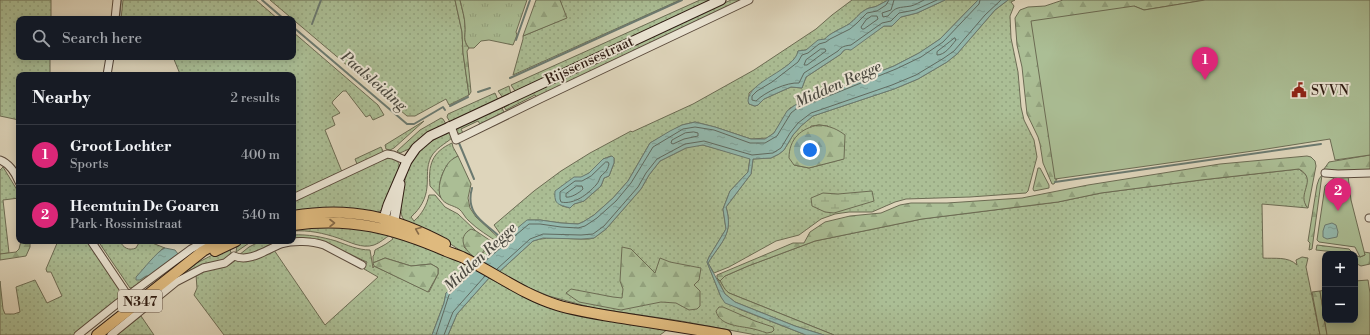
<!DOCTYPE html>
<html lang="en">
<head>
<meta charset="utf-8">
<style>
  :root { --surface:#171b24; --page:#20242c; --text:#f1f3f6; --muted:#9ea1a6; --line:#363941; --accent:#db2777 }
  body { margin:0; font-family:"Libre Bodoni",serif; background:var(--page); color:var(--text) }
  .controls { position:absolute; right:12px; bottom:12px; display:grid; overflow:hidden; border-radius:8px; box-shadow:0 2px 10px #0003 }
  .controls button { width:36px; height:36px; display:grid; place-items:center; padding:0; border:0; border-bottom:1px solid var(--line); background:var(--surface); color:var(--text); font:20px sans-serif }
  .you { position:absolute; left:810px; top:150px; width:14px; height:14px; margin:-10px; border:3px solid #fff; border-radius:50%; background:#1a73e8; box-shadow:0 0 0 6px #1a73e833 }
  .badge { display:grid; place-items:center; width:26px; height:26px; border-radius:50%; background:var(--accent); color:#fff; font-size:13px; font-weight:700 }
  .pin { position:absolute; translate:-50% -33px; filter:drop-shadow(0 1px 2px #0008) }
  .pin::after { content:''; position:absolute; top:21px; width:14px; height:12px; background:inherit; clip-path:polygon(0 0,100% 0,50% 100%) }
  .list { margin:0; padding:0; list-style:none }
  h2 { display:flex; justify-content:space-between; align-items:center; height:52px; margin:0; padding:0 16px; font-size:17px }
  h2 small { font-size:13px; font-weight:400; color:var(--muted) }
  .list li { display:grid; grid-template-columns:26px 1fr auto; gap:12px; align-items:center; box-sizing:border-box; height:60px; padding:0 16px; border-top:1px solid var(--line) }
  .list b { display:block; font-size:15px; white-space:nowrap }
  .list p { margin:0; font-size:13px; white-space:nowrap; color:var(--muted) }
  .list em { font-size:13px; font-style:normal; color:var(--muted) }
  .icon { flex:none; width:22px; height:22px; fill:none; stroke:currentColor; stroke-width:2; stroke-linecap:round; stroke-linejoin:round }
  .map { position:relative; flex:none; width:1370px; height:335px; overflow:hidden }
  .search { position:absolute; background:var(--surface); box-shadow:0 2px 10px #0003; left:16px; top:16px; width:280px; height:44px; display:flex; align-items:center; gap:10px; box-sizing:border-box; padding:0 14px; border-radius:8px; color:var(--muted); font-size:15px }
  .panel { position:absolute; background:var(--surface); box-shadow:0 2px 10px #0003; left:16px; top:72px; width:280px; height:172px; border-radius:8px }
  .map>svg:first-child { display:block }
  .grass { fill:url(#grass-dots); stroke:#6c6c54; fill-rule:evenodd }
  .forest { fill:url(#forest-firs); stroke:#6c6c54 }
  .wetland { fill:url(#wetland-marsh); stroke:#6c6c54 }
  .park { fill:url(#park-tufts); stroke:#6c6c54 }
  .garden { fill:#abbe95; stroke:#6c6c54 }
  .water { fill:url(#water-ripples); stroke:#6b7a70 }
  .lines { fill:none; stroke-linecap:round; stroke-linejoin:round }
  .shore { stroke:#606a60; stroke-width:1 }
  .stream { stroke:#6b7a70; stroke-width:2 }
  .minor-casing { stroke:#5a4a3c; stroke-width:9 }
  .secondary-casing { stroke:#2e1b12; stroke-width:11 }
  .primary-casing { stroke:#2e1b12; stroke-width:12 }
  .minor { stroke:#eae4d3; stroke-width:7 }
  .secondary { stroke:#eae4d3; stroke-width:9 }
  .primary { stroke:#dfba7e; stroke-width:10 }
  .oneway { stroke:#866a48 }
  .labels { text-anchor:middle; stroke-width:4; stroke-linejoin:round; paint-order:stroke }
  .shield { fill:#eae4d3; stroke:#66574c; stroke-width:1 }
  .shield-label { font-size:13px; font-weight:bold; fill:#2e1b12 }
  .street-label { font-size:14px; fill:#2e1b12; stroke:#eae4d3 }
  .poi-label { font-size:14px; fill:#2e1b12; stroke:#eae4d3; text-anchor:start }
  .water-label { font-size:15px; font-style:italic; fill:#4c4a41; stroke:#eae4d3 }
</style>
</head>
<body>
<div class="map">
<svg width="1370" height="335" viewBox="0 0 1370 335">
  <defs>
    <pattern id="grass-dots" width="8" height="8" patternUnits="userSpaceOnUse"><rect width="8" height="8" fill="#abbe95"/><path d="M2 2h.1M6 6h.1" fill="none" stroke="#93a37f" stroke-width="1.8" stroke-linecap="round"/></pattern>
    <pattern id="forest-firs" width="22" height="20" patternUnits="userSpaceOnUse"><rect width="22" height="20" fill="#abbe95"/><path d="M5 1l3.5 6h-7zM16 11l3.5 6h-7z" fill="#93a37f"/></pattern>
    <pattern id="wetland-marsh" width="20" height="14" patternUnits="userSpaceOnUse"><rect width="20" height="14" fill="#abbe95"/><path d="M1 5h8M5 5V1M11 12h8M15 12V8" fill="none" stroke="#93a37f"/></pattern>
    <pattern id="park-tufts" width="24" height="20" patternUnits="userSpaceOnUse"><rect width="24" height="20" fill="#abbe95"/><path d="M3 7l-1-3M5 7V3M7 7l1-3M15 17l-1-3M17 17v-4M19 17l1-3" fill="none" stroke="#93a37f"/></pattern>
    <pattern id="water-ripples" width="26" height="14" patternUnits="userSpaceOnUse"><rect width="26" height="14" fill="#93b9ae"/><path d="M2 4q2-2 4 0t4 0M15 11q2-2 4 0t4 0" fill="none" stroke="#7f9e95"/></pattern>
  </defs>
  <rect width="100%" height="100%" fill="#ded5bb"/>
  <filter id="stains"><feTurbulence type="fractalNoise" baseFrequency=".005" numOctaves="4"/><feColorMatrix values="0 0 0 0 .2 0 0 0 0 .09 0 0 0 0 .02 0 0 0 .5 -.17"/></filter>
  <radialGradient id="worn" r=".72"><stop offset=".6" stop-color="#630" stop-opacity="0"/><stop offset="1" stop-color="#630" stop-opacity=".3"/></radialGradient>
  <path class="grass" d="M0 0H51V19H19V57H50V75H19V120L0 116Z
    M123 0H256L278 19H121Z
    M270 0H455L462 32 463 53 469 95 449 105 446 99 415 116H407Z
    M560 0H680L513 75 523 39V36L566 18Z
    M700 0H714L517 91H515L511 85Z
    M731 0H743L537 97 535 95 506 110 503 105Z
    M852 0H888C884 2 881 4 877 6 873 8 869 7 865 10 859 13 855 20 849 24 843 28 828 34 825 39L806 50 798 51 796 59 769 79 755 88 749 93V104L755 106 758 105 764 99 784 90 791 87 802 88 806 77 841 54 843 51 884 26H892L901 17 917 13 945 0H978L940 39 921 52 894 66 790 108 774 133 767 138 751 139 715 127 695 122 682 125 650 143 628 181 613 198 594 215 583 222 578 224 561 223 540 220H528L504 239 494 225 534 191 561 171 590 153 631 131 632 132 693 104 754 70 816 29 832 15ZM611 156 614 158V163L609 176 604 178 601 186 584 201 574 204 570 208 562 206 556 201 555 194 589 173 603 159Z
    M1008 0H1015L1011 2 1014 6 1010 16 1011 38 1018 72 1021 107 1024 120 1034 140 1037 157 1028 191 1026 193 970 197 906 199 895 202 872 212H849L835 214 821 219 799 235 776 241 729 267 714 273 708 263C721 242 734 234 726 207L751 174 753 159 771 158 779 154 784 150 793 135 801 126 813 116 894 89 918 79 947 62 957 54 995 10ZM819 125 828 126 843 159 809 168 794 165 811 126Z
    M293 32 378 105 384 115 373 120 370 115 366 117 346 91H343L333 101 332 103 340 113 332 117 335 125 325 130 342 172 293 196V75H179L180 74 173 57H293Z
    M509 86 511 94 503 98 498 91Z
    M495 93 498 100 450 122 447 117 448 114Z
    M501 106 504 112 480 124 478 121 461 129 463 133 460 134 456 132V129Z
    M441 118 443 119 446 124 428 132 420 138 409 149 400 153 397 151 420 130Z
    M424 121 394 148 390 150 386 149 385 145Z
    M448 132 450 133 452 138C445 144 436 148 431 157 426 167 428 176 427 187 426 199 420 209 411 217L414 221C422 214 427 205 429 195H435L445 207 458 214 476 231C464 227 464 238 464 247L474 257H470L449 243 404 220C399 213 401 204 402 196 407 161 416 148 448 132Z
    M452 143 453 147 458 156C444 164 436 182 441 198L430 186C428 165 432 152 452 143Z
    M696 145H703L750 158 748 172 730 191 723 209 726 229 709 257 707 262 721 297 739 309 806 335H756L681 321 593 308 549 296 527 287 499 272 533 241C550 235 571 240 589 239L594 238 606 229 641 189 649 175 660 161 686 148Z
    M381 147 383 151 382 154 359 164H357L355 159Z
    M389 158C395 159 400 161 399 168L384 208 377 213 293 214V202C324 186 356 167 389 158Z
    M3 167 19 193V198L3 200 9 253 0 254V170Z
    M1299 169 1306 175 1308 179 1306 206 1308 208 1262 204 1263 258C1274 259 1288 256 1297 265L1296 260 1302 257 1308 258 1306 267 1320 335H834L729 293 724 289 720 281 725 276 748 266 815 241 922 219 1058 202 1101 193 1201 180Z
    M326 224C355 225 384 230 411 239 432 246 452 258 471 268L446 293 444 303 432 335H224L194 295 197 288 196 275C201 267 215 270 224 267 229 266 232 263 236 260H247L274 250 325 325 378 277 364 269 367 262C342 251 321 237 293 240V235C308 234 322 237 336 241 347 245 358 250 370 250L373 268 374 266 429 292 438 274V268L431 264 411 266 385 258 373 263V256L374 255 375 250 386 244 393 239 390 235C385 238 380 243 374 245 362 249 350 242 338 238 323 233 309 230 293 231V228Z
    M58 241H87L121 290V294L118 299 74 335H0V281L3 309 5 314H14L20 312 16 287 35 280 47 303 62 296 51 272H47L46 269Z
    M98 241H120C123 248 129 251 136 248L140 241H147L165 248 162 249 142 271 140 280 146 276H149L135 287 130 288Z
    M242 241H252L236 252 237 246Z
    M261 241H288L248 256 239 255 249 247Z
    M224 249H230L231 253 228 259 175 279 197 263Z
    M489 278 523 296 668 329 660 335H448L457 314Z
    M141 316 154 335H117Z"/>
  <path class="forest" d="M455 0H460C462 9 465 18 465 26 466 36 462 39 469 48L467 51 471 92 469 95 463 53 462 32Z
    M536 0H560L567 18 523 36Z
    M1063 0H1205L1144 10 1134 6 1055 179H1057L1054 184H1052L1043 163 1040 144 1038 137 1027 114 1022 67 1017 45 1015 18 1020 10 1028 7 1045 6Z
    M819 125C830 126 837 129 845 135L844 159 809 168 794 165 789 158C789 139 801 128 819 125Z
    M1370 155V171H1328L1324 169 1329 162Z
    M458 156 471 184 468 198 470 208 476 217 502 241 499 243C489 236 478 230 469 221 465 218 463 212 459 209 453 205 445 205 441 198 436 189 442 173 447 165 449 161 454 158 458 156Z
    M1307 156 1311 157 1315 161 1316 166 1308 208C1295 194 1319 180 1299 169L1201 180 1101 193 1058 202 922 219 815 241 748 266 725 276 720 281 717 278V275L793 243H804L810 232 825 222 850 216 881 213 900 205 911 203H947L1022 198 1088 185 1220 164Z
    M1038 168H1040L1049 185V188L1034 191 1033 189Z
    M1322 175 1312 249 1309 250 1310 243 1308 241 1317 185 1319 179Z
    M471 229 476 231 491 241 482 253 475 258C465 250 456 238 471 229Z
    M21 241H30V247L26 256 0 260V254L16 252 19 249Z
    M492 242 497 246 480 260 476 258 483 253Z
    M1317 245 1349 249 1354 254 1316 250Z
    M622 247 631 249 655 273 660 258 670 262 701 268 699 280 694 285 700 291V306L697 309 689 310 676 303 661 302 621 310 579 302 566 293 571 289 613 297 622 298 623 289 620 281Z
    M1364 252 1370 253V264L1361 266 1355 263V255L1360 257 1365 255Z
    M385 258 411 266 431 264 438 268V274L428 292 374 266 373 263Z
    M1320 291 1327 335H1320L1312 292Z
    M719 307H723L755 321 773 327 774 330 772 332 767 333C761 331 755 329 749 328 738 326 719 325 716 311Z"/>
  <path class="wetland" d="M872 191 874 201 834 213 825 212 812 206 811 198 823 193 838 194Z
    M717 278C723 283 723 289 729 293L834 335H824L795 326 735 302 725 294Z"/>
  <path class="park" d="M460 0H527L516 32 517 35 513 45 489 40 481 41 474 48H469C462 39 466 36 465 26 465 18 462 9 460 0Z"/>
  <path class="garden" d="M1205 0H1370V155L1335 160 1330 139 1260 150 1055 179 1031 21 1134 6 1144 10Z
    M1348 176 1351 200 1365 255 1360 257 1355 247 1319 242 1317 240 1325 186 1335 177Z
    M1368 280 1370 293V335H1327L1320 291 1325 290V320H1355V281Z"/>
  <path class="water" d="M888 0H945L917 13 901 17 892 26H884L851 50C846 49 844 49 841 54L806 77 802 88 791 87 784 90 764 99 758 105 755 106 749 104 748 101C748 81 795 70 798 51L806 50 818 40 825 39C828 34 843 28 849 24 855 20 859 13 865 10 869 7 873 8 877 6 881 4 884 2 888 0Z
    M978 0H1008L995 10 957 54 947 62 918 79 894 89 813 116 801 126 793 135 784 150 779 154 771 158 753 159 751 174 726 207C734 234 721 242 708 263L725 294 735 302 795 326 824 335H806L725 303 721 297 707 262 709 257 726 229 723 209 730 191 748 172 750 159 703 145 686 148 660 161 649 175 641 189 606 229 594 238 581 239 543 238 533 241 499 272 489 278 457 314 448 335H432L444 303 446 293 503 240 527 220H540L561 223 578 224 583 222 594 215 613 198 628 181 650 143 670 131 682 125 695 122 715 127 751 139H765L774 133 787 111 795 105 894 66 919 53 940 39Z
    M612 156 614 158V163L609 176 604 178 601 186 584 201 574 204 570 208C558 204 554 205 555 191L574 177H581L589 173 603 159Z
    M1332 223 1336 225 1338 232 1337 237 1327 239 1323 237V231L1325 225Z
    M165 248 175 250 178 254 149 276H146L140 280H136V277C143 270 157 251 165 248Z"/>
  <g class="lines">
    <path class="shore" d="M889 0 886 5 877 11 867 13 857 23 850 29 830 39 826 42 819 44 808 53 802 55 798 62 772 82 757 91 752 96V100L756 101C765 92 787 82 799 83L804 73 838 51C842 46 845 46 851 45L882 23 891 21 899 13 915 10 937 0
      M894 0 891 10 882 13 883 17 888 16C896 6 899 8 911 6 915 5 920 2 924 0
      M872 16H877L878 19 864 29H862L861 27 866 20Z
      M955 38 956 40C951 46 945 55 937 55V52Z
      M821 49H825L826 51 807 65H804L806 60Z
      M694 132 698 133V136L684 139 673 144 671 143 672 140 685 133Z
      M606 162H608L609 164C607 172 606 171 601 176 599 179 599 182 596 185 588 194 574 205 561 202L560 199V192L575 181H582L591 176Z
      M577 186H582L583 189C579 193 571 198 566 197V194Z
      M484 262 529 224H540L561 227 578 228 585 226 597 218 616 201 631 183 653 147 683 129 695 127 714 130 750 143H765L777 136 791 113 796 109 896 69 921 57 943 42 979 4 980 0
      M497 269 530 239 543 234 581 235 593 234 604 226 638 187 646 173 657 159 685 144 704 141 752 155 773 153 781 148 790 133 798 123 811 113 892 85 916 75 944 58 954 51 985 15 1001 0
      M436 335 449 295 475 270
      M444 335 453 312 485 276"/>
    <path class="stream" d="M262 0 284 19
      M119 19 121 0
      M312 24 321 0
      M293 27 407 124H414L443 107 445 110
      M516 40 530 0
      M510 78 682 0
      M478 92 490 88
      M450 106 468 97
      M459 143 474 179
      M1055 182 1321 144
      M472 188C464 217 488 223 504 241"/>
    <g class="minor-casing">
      <path id="minor" d="M115 19 117 0
        M107 75 110 57
        M449 126 452 129 456 140 542 98 749 0
        M0 160C10 164 15 172 19 182
        M1325 173 1338 174 1370 173
        M293 198 387 154 393 155 407 161
        M1369 218H1370
        M91 241 128 296
        M234 256C250 263 267 249 281 244 294 240 312 241 324 245L362 265
        M78 335 118 303 191 249 206 241
        M111 335 176 282 203 268 225 263 234 256"/>
    </g>
    <g class="secondary-casing">
      <path id="secondary" d="M386 226 384 218 388 205 407 161 416 148 430 136 721 0
        M389 227 394 221 400 184"/>
    </g>
    <g class="primary-casing">
      <path id="primary" d="M293 216C351 206 394 217 445 244
        M293 225C350 217 393 228 446 251 451 253 457 255 462 257 495 273 522 294 557 305 580 312 604 315 628 319 661 324 694 329 726 335
        M215 251 236 241
        M97 335 203 251 221 241"/>
    </g>
    <use href="#minor" class="minor"/>
    <use href="#secondary" class="secondary"/>
    <use href="#primary" class="primary"/>
  </g>
  <defs><path id="oneway-chevron" d="M-2-3.5L2.5 0L-2 3.5" fill="none" stroke-width="1.6" stroke-linecap="round" stroke-linejoin="round"/></defs>
  <g class="oneway">
    <use href="#oneway-chevron" transform="translate(332 223)"/>
    <use href="#oneway-chevron" transform="translate(418 230) rotate(-158)"/>
  </g>
  <defs>
    <g id="civic-bare" transform="scale(1.2)"><path d="M-.6-6.5H3V-4.5H.6V-3L4-1V1h2V6H-6V1h2V-1L-.6-3ZM-1.2 2.5V6h2.4V2.5Z" fill="#8f2418" stroke="#eae4d3" stroke-width="2.5" paint-order="stroke"/></g>
  </defs>
  <g fill-rule="evenodd">
    <use href="#civic-bare" x="1299" y="90"/>
  </g>
  <g class="labels">
    <rect class="shield" x="118" y="290" width="44" height="22" rx="3"/>
    <g class="shield-label">
      <text x="140" y="306">N347</text>
    </g>
    <g class="street-label">
      <text transform="translate(589 60) rotate(-25)" y="5">Rijssensestraat</text>
    </g>
    <g class="poi-label">
      <text x="1311" y="95">SVVN</text>
    </g>
    <g class="water-label">
      <text transform="translate(374 81) rotate(41)" y="5">Paalsleiding</text>
      <text transform="translate(838 84) rotate(-24)" y="5">Midden Regge</text>
      <text transform="translate(480 257) rotate(-43)" y="5">Midden Regge</text>
    </g>
  </g>
  <rect width="100%" height="100%" filter="url(#stains)"/>
  <rect width="100%" height="100%" fill="url(#worn)"/>
</svg>
<div class="controls">
<button>+</button>
<button>−</button>
</div>
<div class="you"></div>
<div class="pin badge" style="left:1205px;top:80px">1</div>
<div class="pin badge" style="left:1338px;top:211px">2</div>
<div class="search"><svg class="icon" aria-label="search" viewBox="0 0 24 24"><circle cx="10" cy="10" r="6"/><path d="M15 15l6 6"/></svg>Search here</div>
<section class="panel">
<h2>Nearby<small>2 results</small></h2>
<ul class="list">
<li><span class="badge">1</span><div><b>Groot Lochter</b><p>Sports</p></div><em>400 m</em></li>
<li><span class="badge">2</span><div><b>Heemtuin De Goaren</b><p>Park · Rossinistraat</p></div><em>540 m</em></li>
</ul>
</section>
</div>
</body>
</html>
